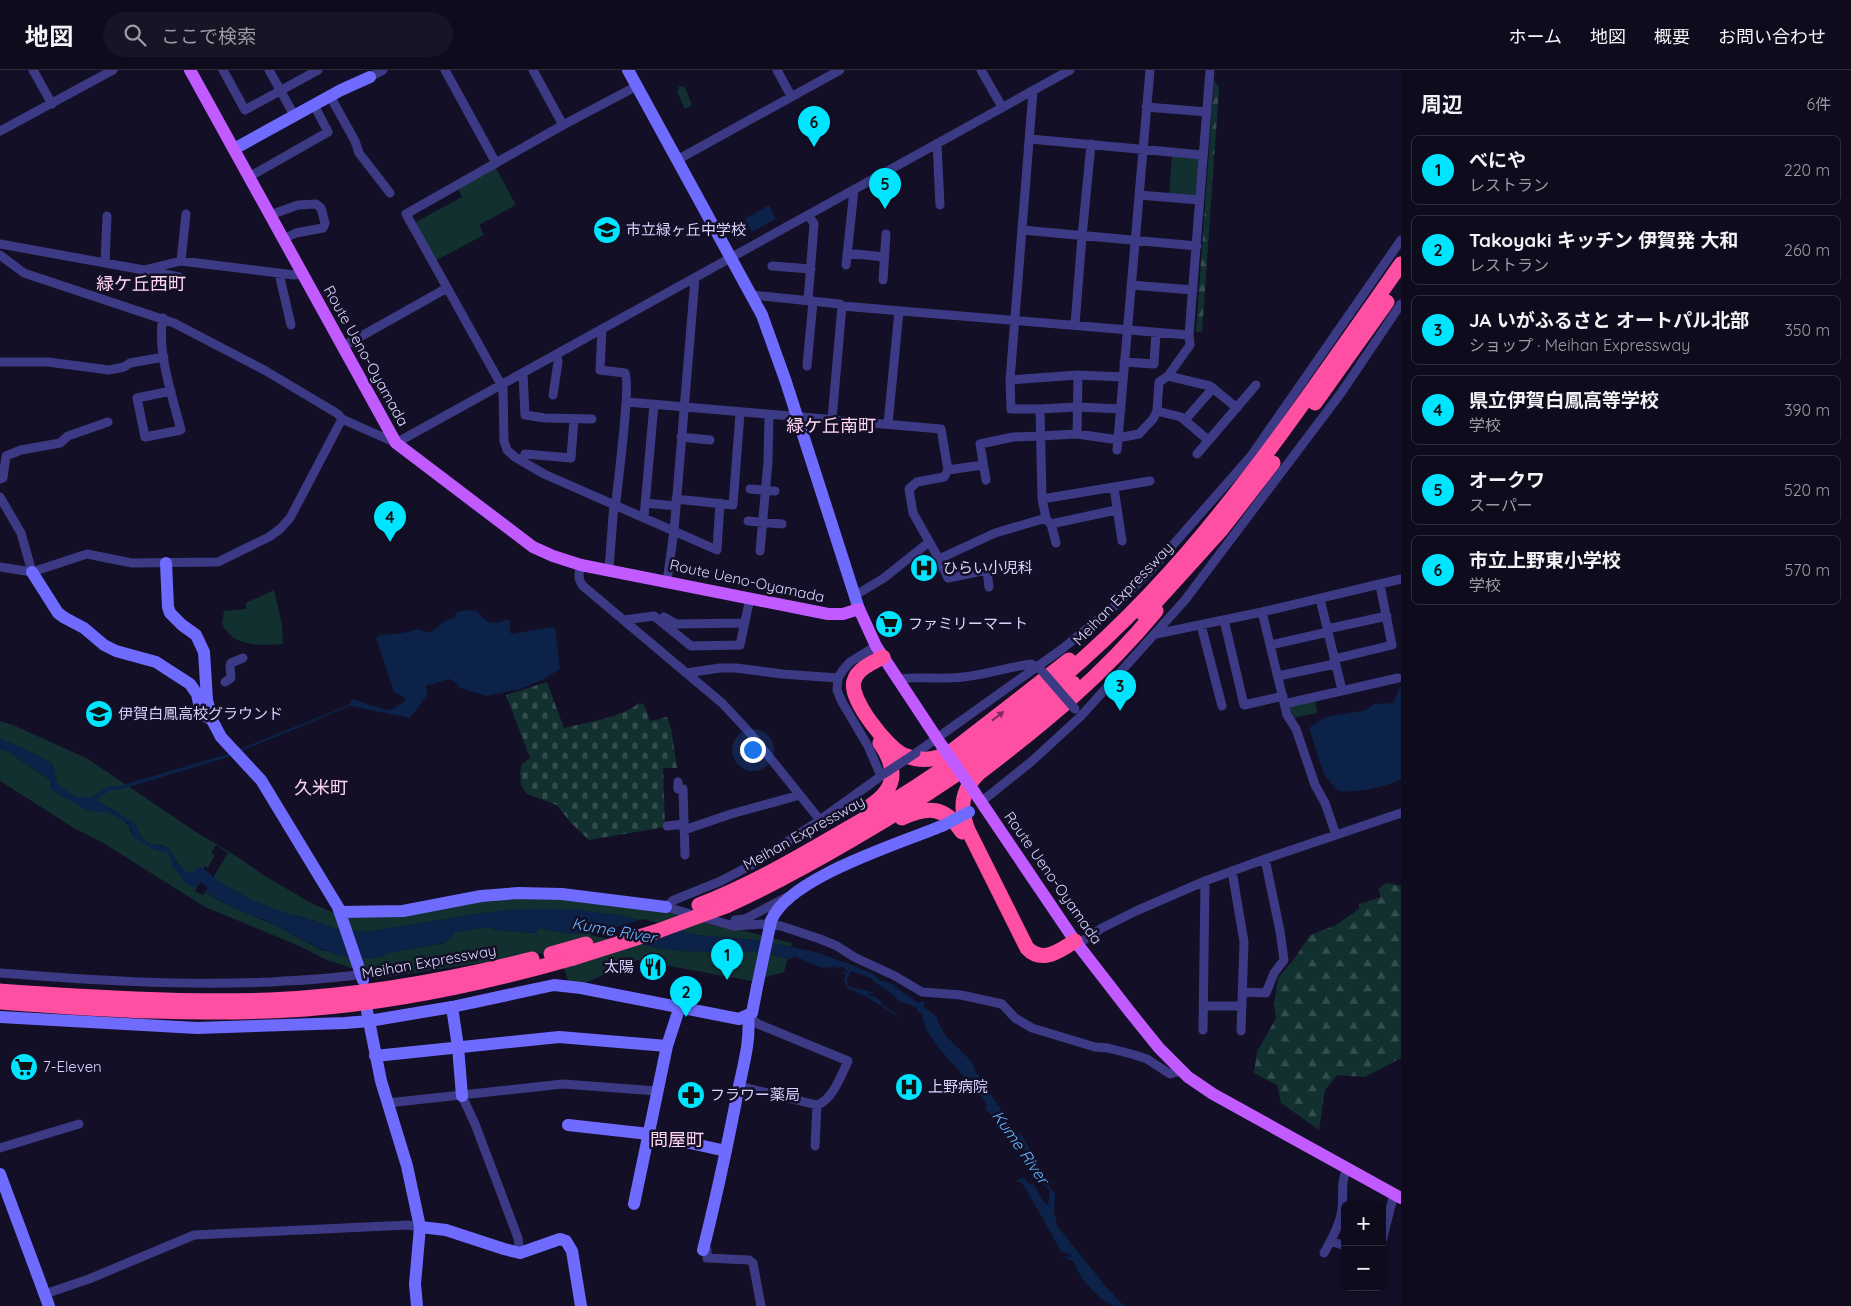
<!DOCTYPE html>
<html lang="ja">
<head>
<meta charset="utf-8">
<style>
  :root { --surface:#0e0b1c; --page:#171425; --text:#f1f3f6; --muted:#9b9ba3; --line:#2e2b3b; --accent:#00e5ff }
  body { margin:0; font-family:Quicksand,"Noto Sans JP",sans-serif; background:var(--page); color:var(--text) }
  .controls { position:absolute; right:15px; bottom:15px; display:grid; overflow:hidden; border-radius:8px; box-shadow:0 2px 12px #0003 }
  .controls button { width:45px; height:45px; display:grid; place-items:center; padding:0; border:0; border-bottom:1px solid var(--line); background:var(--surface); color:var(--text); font:25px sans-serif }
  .you { position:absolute; left:752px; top:679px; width:18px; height:18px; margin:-12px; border:4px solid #fff; border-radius:50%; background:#1a73e8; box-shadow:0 0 0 8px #1a73e833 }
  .badge { display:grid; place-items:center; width:32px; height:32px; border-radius:50%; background:var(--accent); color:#111; font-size:16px; font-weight:700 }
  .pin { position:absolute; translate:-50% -41px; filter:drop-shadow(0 1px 2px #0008) }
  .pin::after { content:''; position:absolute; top:26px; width:18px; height:15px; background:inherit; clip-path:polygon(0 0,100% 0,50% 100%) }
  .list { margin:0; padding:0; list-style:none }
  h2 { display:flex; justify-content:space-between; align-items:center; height:65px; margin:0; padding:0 20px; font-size:21px }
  h2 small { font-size:16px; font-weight:400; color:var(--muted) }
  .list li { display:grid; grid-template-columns:32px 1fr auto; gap:15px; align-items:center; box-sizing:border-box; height:70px; margin:0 10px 10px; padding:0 10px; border:1px solid var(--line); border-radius:8px }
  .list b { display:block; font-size:19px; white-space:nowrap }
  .list p { margin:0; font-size:16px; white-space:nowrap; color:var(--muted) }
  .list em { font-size:16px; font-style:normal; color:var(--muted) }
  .icon { flex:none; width:28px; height:28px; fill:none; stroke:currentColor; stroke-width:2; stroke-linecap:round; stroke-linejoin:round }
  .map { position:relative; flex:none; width:1401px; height:1236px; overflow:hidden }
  header { display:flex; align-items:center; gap:30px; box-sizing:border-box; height:70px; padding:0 25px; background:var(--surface); border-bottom:1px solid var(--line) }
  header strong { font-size:24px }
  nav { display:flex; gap:28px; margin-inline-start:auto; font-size:18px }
  .search { width:350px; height:45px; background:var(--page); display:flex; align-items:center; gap:12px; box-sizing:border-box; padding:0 18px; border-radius:28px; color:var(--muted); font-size:19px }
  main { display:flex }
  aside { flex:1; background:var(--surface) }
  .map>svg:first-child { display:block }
  .green { fill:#12302f }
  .forest { fill:url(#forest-firs) }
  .cemetery { fill:url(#cemetery-stones) }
  .water { fill:#0c2248 }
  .pier { fill:#130f26 }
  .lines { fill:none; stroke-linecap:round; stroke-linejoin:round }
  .river { stroke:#0c2248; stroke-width:12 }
  .street { stroke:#3d3a85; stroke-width:9 }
  .secondary { stroke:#6f6bff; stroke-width:12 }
  .primary { stroke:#c25bff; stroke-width:12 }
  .highway { stroke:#ff4fa3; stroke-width:15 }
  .street-bridge { stroke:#3d3a85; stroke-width:9 }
  .secondary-bridge { stroke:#6f6bff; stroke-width:12 }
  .primary-bridge { stroke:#c25bff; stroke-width:12 }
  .highway-bridge { stroke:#ff4fa3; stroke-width:15 }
  .oneway { fill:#7d2c5e }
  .labels { text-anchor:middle; stroke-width:5; stroke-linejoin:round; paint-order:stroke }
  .poi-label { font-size:15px; fill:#d9d4ff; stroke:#130f26; text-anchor:start }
  .street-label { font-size:15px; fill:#d9d4ff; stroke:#130f26 }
  .water-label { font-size:16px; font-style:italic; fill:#62b6ff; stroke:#130f26 }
  .quarter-label { font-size:18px; fill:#ffd6f0; stroke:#130f26 }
</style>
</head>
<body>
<header>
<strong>地図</strong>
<div class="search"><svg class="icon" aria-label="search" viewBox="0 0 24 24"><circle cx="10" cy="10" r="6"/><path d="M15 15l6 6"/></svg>ここで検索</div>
<nav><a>ホーム</a><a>地図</a><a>概要</a><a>お問い合わせ</a></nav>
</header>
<main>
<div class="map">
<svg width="1401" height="1236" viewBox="0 0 1401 1236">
  <defs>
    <pattern id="forest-firs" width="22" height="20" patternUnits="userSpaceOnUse" patternTransform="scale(1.25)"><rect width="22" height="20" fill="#12302f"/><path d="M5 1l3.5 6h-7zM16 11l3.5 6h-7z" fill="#344d4e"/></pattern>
    <pattern id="cemetery-stones" width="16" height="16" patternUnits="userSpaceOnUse" patternTransform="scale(1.25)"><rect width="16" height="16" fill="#12302f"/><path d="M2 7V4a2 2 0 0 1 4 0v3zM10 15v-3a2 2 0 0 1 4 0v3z" fill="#344d4e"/></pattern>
  </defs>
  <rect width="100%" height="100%" fill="#130f26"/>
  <path class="green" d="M684 16 692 35 685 39 677 22 679 20 678 17Z
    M1172 85 1198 87 1200 90 1198 124 1195 127 1169 126Z
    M496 98 516 135 479 155 484 165 435 191 414 153 462 127 458 119Z
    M274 520 282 554 283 574C261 575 232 578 222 553L224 541 246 539V533Z
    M1315 629 1317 643 1293 648 1289 637Z
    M0 651 13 655 88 689 196 762 236 786 265 806 311 833 337 844 477 831 562 826 662 840 792 873 791 877 756 870 696 865 623 846 571 839H522L483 843 366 862 338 859 297 845 295 847 251 830 213 808 228 783 216 775 211 783 215 785 208 798 205 796 200 803 189 806 177 792 168 778 161 775 154 776 145 772 138 762 118 743 91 727H75L57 714 53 694 25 679 0 669Z
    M0 679 9 682 50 710 51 719C62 725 74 733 86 739 93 742 97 741 105 741 117 742 131 754 132 766L169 783C174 798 184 809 197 817L195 821 203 825 205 822 221 832 277 856 323 881 386 883 445 873 455 862 488 857 496 860 535 863 539 858 572 864 596 863 658 878 683 881 732 883 754 881 788 888 784 902 751 911 637 890 583 914 568 912 565 901 551 882 375 909 370 899 351 898 327 890 297 875 205 837 105 774 74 758 0 711Z"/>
  <path class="forest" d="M1214 10 1219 18 1202 262H1196Z
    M1386 813 1401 816V988L1365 1007 1337 1005 1325 1020 1319 1060 1281 1033 1277 1015 1254 1003 1257 982 1276 948 1274 935 1278 908 1295 888 1310 865 1336 855 1359 839V834L1381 827 1378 819Z"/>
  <path class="cemetery" d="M547 612 564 658C587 652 621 648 639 633L644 635 650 651 667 647 671 658 677 698H663L665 757 589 770 571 753 557 735 527 724 521 715 520 704 522 694 530 688 506 625Z"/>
  <path class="water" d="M769 135 776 149 752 162 745 149Z
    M466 540 477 541C488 555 493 555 509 549L511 564 555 557 560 599 544 609 520 619 487 626 460 618 454 611 449 609 426 616 427 625 410 648 350 636 225 688 119 720H110L96 730 136 754C143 778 150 771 168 778L177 793 189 806 200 803 203 806 197 817 186 810 171 796V791L169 783 155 780 132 766V759L128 757V753L106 741C92 748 64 726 51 719L50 710 9 682 0 679V669L25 679 53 694 57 714 75 727H91L108 717 119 716 225 685 349 635 352 629 387 640 393 639 406 630 404 627 394 622 376 568 381 565 404 563 418 559 429 563C438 558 444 550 455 547L457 542Z
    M1401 615V709C1382 718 1359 723 1338 721L1324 705 1309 658 1325 647 1366 640 1374 634 1393 633Z
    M213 808 251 830 295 847 296 845 338 859 366 862 483 843 522 839H571L623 846 696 865 756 870 815 882 847 893 873 904 880 910 895 915V917L919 933 922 931 925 932 923 936 937 947C942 973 973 983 976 1003L982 1008V1017L987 1018C997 1035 1010 1050 1017 1068H1019L1018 1065 1020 1062 1048 1111 1053 1112 1049 1115 1055 1124 1054 1142 1058 1157 1106 1217C1114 1224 1117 1231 1126 1236 1122 1236 1117 1236 1114 1236 1099 1230 1078 1207 1074 1192L1063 1186 1070 1187 1071 1185 1061 1181 1023 1114 1016 1111 1023 1107 1030 1115 1032 1113 1034 1115 1045 1134 1048 1135 1050 1119 1043 1115V1110L1039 1109 1026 1086 1023 1082 1024 1079 1017 1074 1015 1075C1008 1069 997 1059 996 1050L985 1038 987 1036C983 1026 973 1018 969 1008H965C951 990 924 967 922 944L917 941V938L899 931 891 923 873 911V909L851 901 847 909 848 916C856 919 869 920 874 923L868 924 869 926H874L881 931V933L906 951 865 926 849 919 845 916 844 911 846 905 843 903V901L847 903 848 902 842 897 836 898 832 895 834 899 828 897 822 898 794 886 791 889 754 881 732 883 683 881 658 878 596 863 572 864 539 858 536 863 496 860 488 857 455 862 445 873 386 883 385 886C343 897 312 874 277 856 260 847 241 842 224 833 218 830 212 825 205 822Z"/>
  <path class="pier" d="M643 849 678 858 633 874 590 865Z"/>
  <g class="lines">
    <path class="river" d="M189 808 194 811 200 803 222 822"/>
    <path class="street" d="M33 0 52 34
      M223 0 245 40 318 0
      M269 0 294 45
      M445 0 496 93
      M533 0 563 55
      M777 0 791 26
      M981 0 1002 37
      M370 7 383 0
      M637 16 563 55 406 144 503 318 504 371 507 380 515 387 544 404 717 480 720 433
      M330 26 355 71 359 83 390 123
      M1146 37 1207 42
      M0 61 113 0
      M1030 69 1203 85
      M937 74 940 135
      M677 90 840 0
      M249 107 328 62 314 35
      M1139 125 1199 130
      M270 145 298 135 316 134 321 138 325 153 323 158 296 163 283 169
      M1022 160 1197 176
      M0 174 144 200 181 191 294 205 302 204
      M847 183 884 187
      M0 185 24 203 174 253 266 301 338 344 342 349 396 373 1070 0
      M181 191 186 144
      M105 193 107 146
      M846 195 854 120
      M772 196 811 199
      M149 201 179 207
      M282 204 280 208 291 255
      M883 210 886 164
      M1131 215 1193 220
      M752 225 840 234 842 236 1189 265
      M808 230 814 154 809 146
      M163 248C156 279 173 329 181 360L145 367 137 328 171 321
      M1075 254 1082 167 1091 74
      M602 259 600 300 625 303C631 313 618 412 616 431L614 433 609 499
      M342 277 447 218
      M0 292H48L109 300 124 297 130 293 164 287
      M1124 292 1154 294 1156 262
      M807 296 813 231
      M523 304 525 345 545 348 592 349
      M1168 306 1210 316 1237 338
      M1010 310 1078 305 1123 307
      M553 325 558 292 557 285
      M627 332 941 359 948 400 983 395
      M1040 339 1077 337 1121 339
      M1157 341 1181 347 1208 370
      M832 349 842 236
      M1185 350 1213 318
      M888 354 899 241
      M1077 364 1078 305
      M681 367 710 370
      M1117 380 1150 0
      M1197 384 1256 315
      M523 392 525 384 571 388 574 349
      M948 400 944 407 917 412 909 419 913 443 939 489 995 463 1046 448 1042 429 1040 339H1011L1010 310 1033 21
      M0 409 3 408 6 386 21 380 60 373 68 366 108 352
      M986 410 980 374 1013 367 1040 366 1077 364 1112 369 1139 364 1153 349 1157 341 1159 312 1168 306 1190 275 1189 265 1210 0
      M1114 418 1122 471
      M750 419 775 421
      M0 427 21 463 32 502
      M676 429 733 435 740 343
      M1042 429 1150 411
      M645 433 676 436
      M644 447 654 334
      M748 451 782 454
      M1048 451 1051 454 1056 473
      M1051 454 1116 440
      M760 481 768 392 769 345
      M939 489 948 508 987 500 989 517
      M581 495C579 503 577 509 583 516L722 633 750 663 820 750
      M0 497 32 502 87 484 132 493 218 492 269 467 280 459 290 448 342 349
      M667 511 674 461 695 208
      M854 526 884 508 929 472
      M1320 529 1342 620
      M1262 542 1287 645 1296 659 1315 715 1325 733 1336 765
      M624 550 654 546 691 576 740 575 750 528
      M1224 550 1244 635 1283 626
      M661 551 664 547 676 554 745 553
      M1201 555 1222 636
      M1327 559 1387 546
      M1156 564 1262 542 1401 509
      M1270 575 1328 562
      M876 576 850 592 843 600 838 608 837 620 842 632 868 676 881 706
      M1334 589 1392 575 1380 515
      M686 603 720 598H736L782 604 838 608
      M1278 606 1335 594
      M898 609C920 606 941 610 963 607 986 605 1008 597 1031 594L1040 599
      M225 612 231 608 230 596 231 593 243 588
      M1284 634 1398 608
      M916 683 1062 579 1116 535 1150 501 1251 386 1401 170
      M678 712V719H683L685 785
      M981 732 1032 691 1081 646 1185 530 1341 323 1401 234
      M667 756 684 754
      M684 760 731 744 800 725
      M1232 801 1244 872 1241 961
      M666 837 734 856 763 854 781 856 820 869 837 876 854 887 895 906 922 922 961 925 1002 934 1015 948 1032 958 1095 977 1108 978 1135 985 1147 989 1170 1004 1177 1002 1180 998
      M666 837 674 830 721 811 755 793 820 750 884 704
      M735 850 745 849 787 827
      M1078 874 1102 858 1136 841 1205 811 1265 789 1401 743
      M0 903C90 910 180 916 271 912 301 910 332 909 362 904
      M1243 922 1266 923 1274 903 1284 890 1280 861 1265 789
      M1204 936H1242
      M1203 960 1205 811
      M739 1016 817 1035C833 1030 841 1005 848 991L758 954 748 946
      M462 1026 475 1054 518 1168 520 1183
      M387 1033 563 1014 657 1021
      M815 1076 817 1035
      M0 1078 79 1054
      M1331 1171 1345 1176
      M1382 1171 1394 1124
      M707 1180V1188L749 1190 753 1193 761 1236
      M1324 1183C1331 1171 1340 1154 1342 1140 1344 1123 1340 1115 1347 1098
      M45 1224 89 1209 194 1165 408 1155 420 1157"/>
    <path class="secondary" d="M628 0 762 245 786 312 859 539
      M234 79 341 20 370 7
      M166 493 168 537 170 543 182 555 196 565 204 582 207 630 212 650 221 667 261 710 338 837 363 910
      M32 502 58 543 65 548 84 558 104 575 116 581 156 592 190 614 197 624 201 643 212 650
      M341 842 403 841 481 826 518 823 562 824 666 837
      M771 851C788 807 902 773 944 755
      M452 937 458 977 462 1026
      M367 941 381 1011 407 1096 420 1157 415 1214 417 1236
      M0 947 197 958 345 953 369 951 452 937 554 915 581 918 739 949 752 943 757 917
      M375 986 559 967 667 976
      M568 1055 649 1064 726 1081
      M0 1104 49 1236
      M634 1134 667 976 680 936
      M420 1157 446 1160 504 1179 520 1183 560 1169 566 1171 572 1181 581 1236
      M703 1180C716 1129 727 1077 737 1026 742 1000 751 972 748 946"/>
    <path class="primary" d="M190 0 396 373 533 477 553 486 581 495 828 544H843L859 539 876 576 942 676
      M975 723 1075 871 1130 942 1159 978 1188 1007 1213 1024 1401 1128"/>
    <path class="highway" d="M1315 333 1387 232
      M1144 545 1221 460 1273 393
      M883 587C873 592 857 599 854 611 848 628 888 679 904 685 920 692 937 690 952 681L1069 590
      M867 738C896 720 899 701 880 673
      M902 748C928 736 945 736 962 762
      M699 835C746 817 790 792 833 767 966 692 1087 599 1187 483 1265 392 1332 292 1401 194
      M726 836C770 816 812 793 853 769 931 724 1007 673 1073 613
      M1075 871C1060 881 1042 894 1027 878L968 760C959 738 961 720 979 703 1046 652 1102 606 1156 541
      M0 921C90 927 179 933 270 930 358 926 446 911 532 889
      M0 932C102 940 204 946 306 939 397 932 486 913 573 888"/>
    <path class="street-bridge" d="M1042 601 1075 639
      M884 704 916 683"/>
    <path class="secondary-bridge" d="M944 755 969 742
      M757 917 771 851"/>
    <path class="primary-bridge" d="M942 676 975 723"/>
    <path class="highway-bridge" d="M551 884 586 874
      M573 888 655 862 726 836"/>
  </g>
  <defs><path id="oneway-solid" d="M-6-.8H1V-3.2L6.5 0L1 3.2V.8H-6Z" transform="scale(1.25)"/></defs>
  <use class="oneway" href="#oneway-solid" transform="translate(998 646) rotate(-38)"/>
  <defs>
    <g id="school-disc" transform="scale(1.4375)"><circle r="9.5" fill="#00e5ff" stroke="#130f26"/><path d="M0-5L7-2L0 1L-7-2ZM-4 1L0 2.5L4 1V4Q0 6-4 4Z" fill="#111"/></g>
    <g id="hospital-disc" transform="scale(1.4375)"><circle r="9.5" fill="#00e5ff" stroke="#130f26"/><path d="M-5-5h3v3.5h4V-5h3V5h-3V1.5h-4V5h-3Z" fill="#111"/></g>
    <g id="supermarket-disc" transform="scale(1.4375)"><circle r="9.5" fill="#00e5ff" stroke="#130f26"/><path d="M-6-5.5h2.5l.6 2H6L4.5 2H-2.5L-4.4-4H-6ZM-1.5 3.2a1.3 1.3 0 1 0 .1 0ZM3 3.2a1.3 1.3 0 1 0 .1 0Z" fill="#111"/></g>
    <g id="restaurant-disc" transform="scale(1.4375)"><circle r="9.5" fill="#00e5ff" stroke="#130f26"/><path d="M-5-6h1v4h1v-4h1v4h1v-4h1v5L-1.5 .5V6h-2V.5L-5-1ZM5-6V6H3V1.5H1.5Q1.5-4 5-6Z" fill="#111"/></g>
    <g id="pharmacy-disc" transform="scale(1.4375)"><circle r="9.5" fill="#00e5ff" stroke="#130f26"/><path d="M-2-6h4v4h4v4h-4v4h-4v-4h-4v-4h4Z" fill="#111"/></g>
  </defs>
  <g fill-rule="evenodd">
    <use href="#school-disc" x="607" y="160"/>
    <use href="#hospital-disc" x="924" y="498"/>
    <use href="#supermarket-disc" x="889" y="554"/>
    <use href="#school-disc" x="99" y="644"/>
    <use href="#restaurant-disc" x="653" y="897"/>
    <use href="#supermarket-disc" x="24" y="997"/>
    <use href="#hospital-disc" x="909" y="1017"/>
    <use href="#pharmacy-disc" x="691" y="1025"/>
  </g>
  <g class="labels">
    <g class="poi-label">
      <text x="626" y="165">市立緑ヶ丘中学校</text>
      <text x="943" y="503">ひらい小児科</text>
      <text x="908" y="559">ファミリーマート</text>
      <text x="118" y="649">伊賀白鳳高校グラウンド</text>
      <text x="634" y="902" text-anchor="end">太陽</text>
      <text x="43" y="1002">7-Eleven</text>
      <text x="928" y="1022">上野病院</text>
      <text x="710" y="1030">フラワー薬局</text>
    </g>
    <g class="street-label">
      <text transform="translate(366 286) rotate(61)" y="5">Route Ueno-Oyamada</text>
      <text transform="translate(747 511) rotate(12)" y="5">Route Ueno-Oyamada</text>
      <text transform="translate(1123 524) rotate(-46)" y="5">Meihan Expressway</text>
      <text transform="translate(804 763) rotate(-29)" y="5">Meihan Expressway</text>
      <text transform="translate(1053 808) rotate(55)" y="5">Route Ueno-Oyamada</text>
      <text transform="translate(429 892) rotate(-10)" y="5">Meihan Expressway</text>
    </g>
    <g class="water-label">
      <text transform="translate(614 860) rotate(10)" y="6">Kume River</text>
      <text transform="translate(1021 1077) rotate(55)" y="6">Kume River</text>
    </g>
    <g class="quarter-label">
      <text x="141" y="220">緑ケ丘西町</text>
      <text x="831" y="362">緑ケ丘南町</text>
      <text x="321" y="724">久米町</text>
      <text x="677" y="1076">問屋町</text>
    </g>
  </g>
</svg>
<div class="controls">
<button>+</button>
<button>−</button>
</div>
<div class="you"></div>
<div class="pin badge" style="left:727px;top:910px">1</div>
<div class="pin badge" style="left:686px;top:947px">2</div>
<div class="pin badge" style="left:1120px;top:641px">3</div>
<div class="pin badge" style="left:390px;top:472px">4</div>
<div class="pin badge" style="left:885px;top:139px">5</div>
<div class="pin badge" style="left:814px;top:77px">6</div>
</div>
<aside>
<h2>周辺<small>6件</small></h2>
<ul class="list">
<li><span class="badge">1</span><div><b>べにや</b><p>レストラン</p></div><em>220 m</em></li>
<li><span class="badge">2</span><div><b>Takoyaki キッチン 伊賀発 大和</b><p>レストラン</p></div><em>260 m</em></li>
<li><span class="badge">3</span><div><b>JA いがふるさと オートパル北部</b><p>ショップ · Meihan Expressway</p></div><em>350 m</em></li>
<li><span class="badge">4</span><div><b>県立伊賀白鳳高等学校</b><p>学校</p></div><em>390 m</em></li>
<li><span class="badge">5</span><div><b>オークワ</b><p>スーパー</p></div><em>520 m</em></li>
<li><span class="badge">6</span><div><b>市立上野東小学校</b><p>学校</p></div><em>570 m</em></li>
</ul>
</aside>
</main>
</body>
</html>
